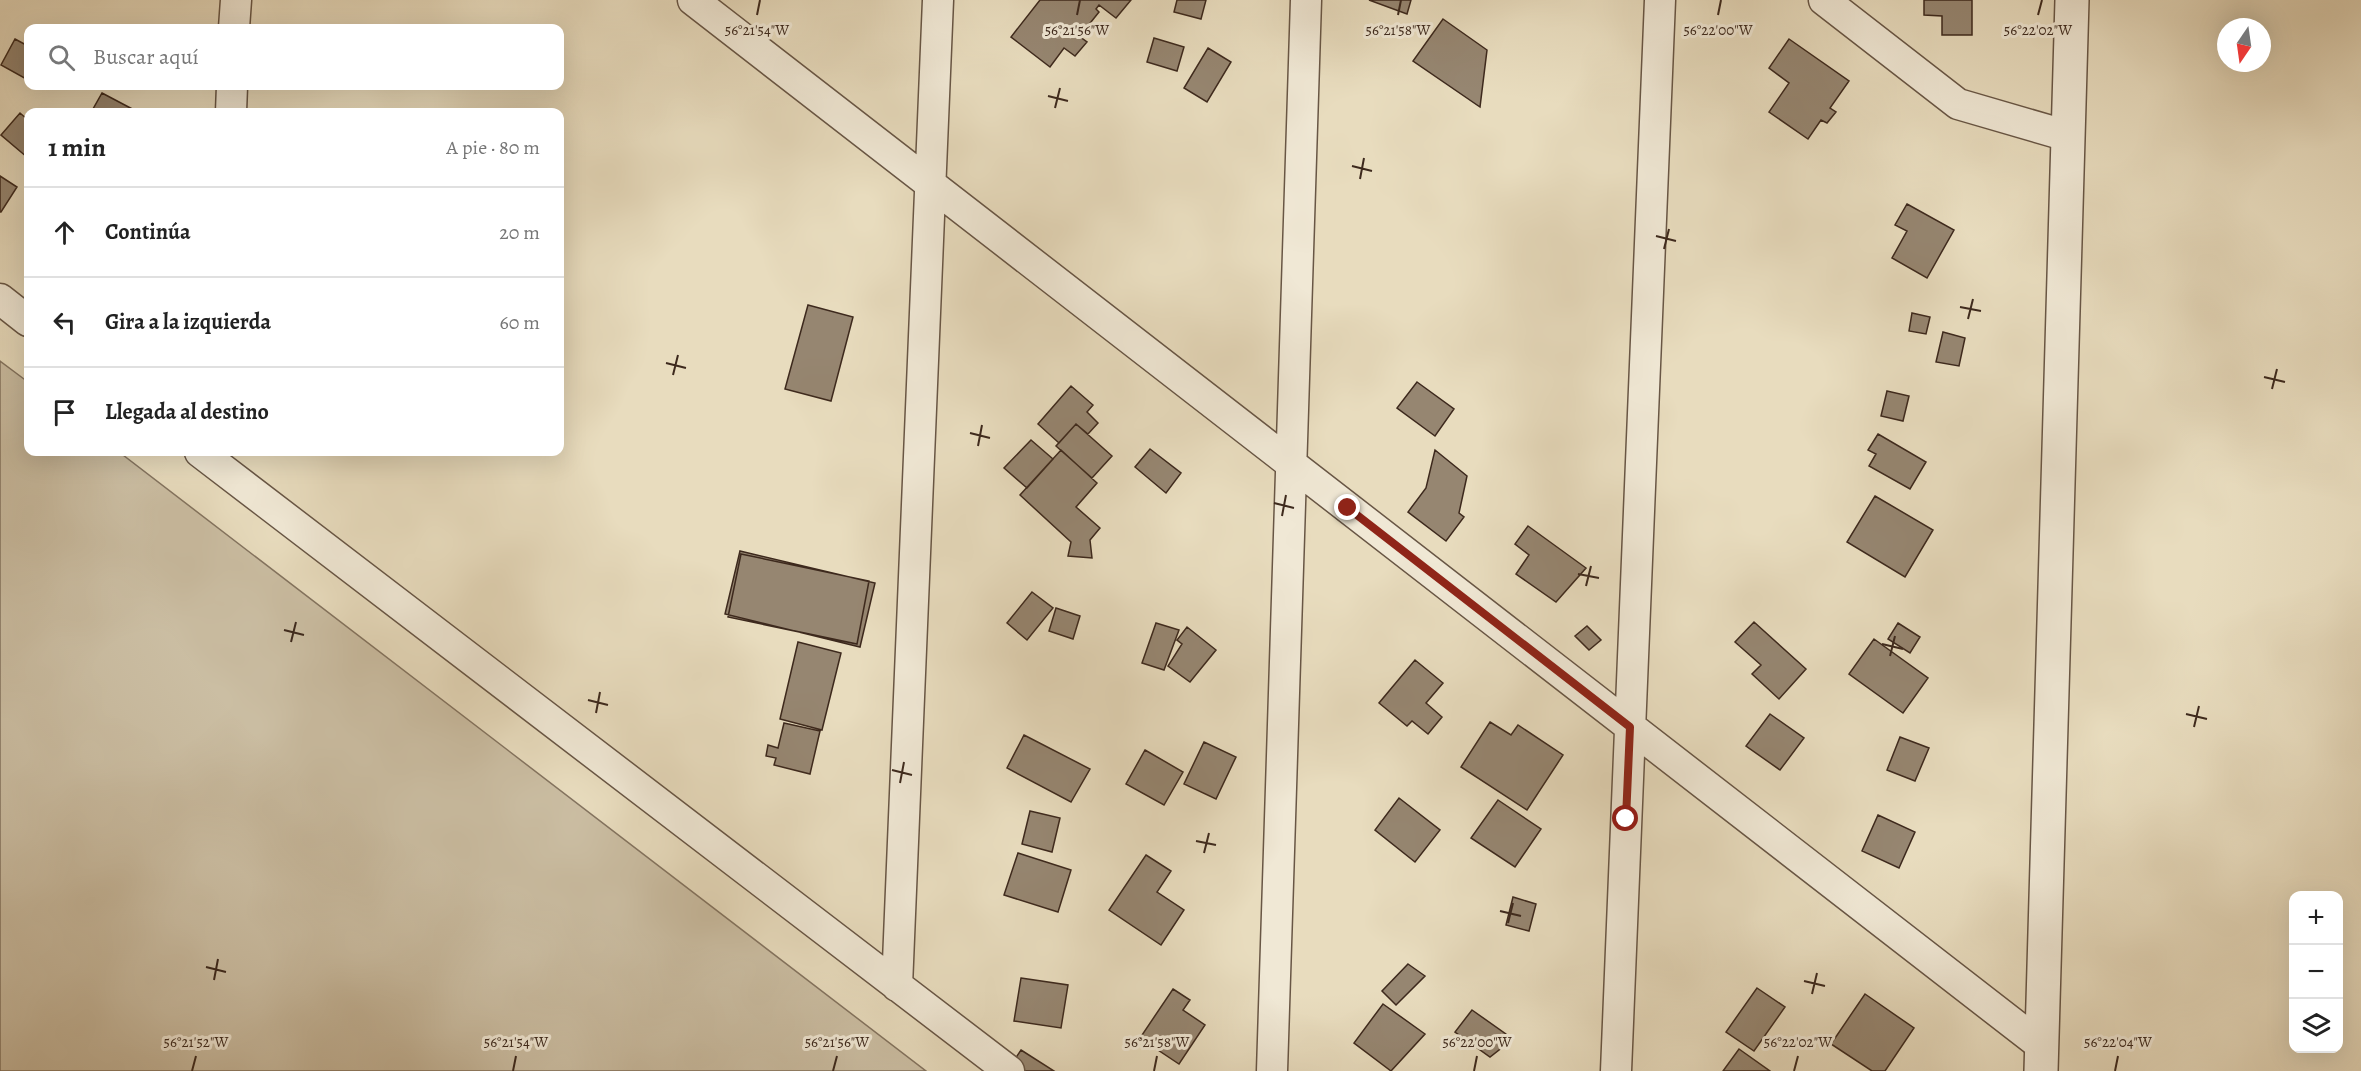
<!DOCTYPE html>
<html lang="es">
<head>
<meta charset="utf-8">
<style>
  :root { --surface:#fff; --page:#f2f2f2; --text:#222; --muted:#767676; --line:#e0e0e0 }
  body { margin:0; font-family:Alegreya,serif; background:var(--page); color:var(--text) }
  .controls { position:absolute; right:18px; bottom:18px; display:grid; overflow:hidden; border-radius:12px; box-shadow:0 6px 24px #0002 }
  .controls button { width:54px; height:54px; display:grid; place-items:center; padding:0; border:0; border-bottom:2px solid var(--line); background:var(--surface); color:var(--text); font:30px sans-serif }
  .compass { position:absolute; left:2217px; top:18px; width:54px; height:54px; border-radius:50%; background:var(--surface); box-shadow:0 6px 24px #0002; rotate:193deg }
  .stop { position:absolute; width:18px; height:18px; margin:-14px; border:4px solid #8f2418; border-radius:50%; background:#fff }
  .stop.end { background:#8f2418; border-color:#fff; box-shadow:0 2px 6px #0008 }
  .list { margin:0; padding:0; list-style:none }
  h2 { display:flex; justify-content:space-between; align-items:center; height:78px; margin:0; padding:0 24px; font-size:26px }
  h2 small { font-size:20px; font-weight:400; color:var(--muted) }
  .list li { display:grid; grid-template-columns:39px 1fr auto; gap:18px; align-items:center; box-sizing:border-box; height:90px; padding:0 24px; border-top:2px solid var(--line) }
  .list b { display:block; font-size:22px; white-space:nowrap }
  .list em { font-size:20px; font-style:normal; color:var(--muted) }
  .icon { flex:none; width:33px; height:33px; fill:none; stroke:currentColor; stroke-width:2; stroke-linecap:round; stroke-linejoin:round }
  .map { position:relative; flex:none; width:2361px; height:1071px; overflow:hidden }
  .search { position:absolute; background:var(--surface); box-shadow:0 6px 24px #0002; left:24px; top:24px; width:540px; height:66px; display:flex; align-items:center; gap:15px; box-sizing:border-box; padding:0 21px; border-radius:12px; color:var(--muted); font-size:22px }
  .panel { position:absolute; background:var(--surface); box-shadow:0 6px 24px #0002; left:24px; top:108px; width:540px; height:348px; border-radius:12px }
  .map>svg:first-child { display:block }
  .green { fill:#cbbea3; stroke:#847460; stroke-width:1.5 }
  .building { fill:#968671; stroke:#3d291d; stroke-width:1.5 }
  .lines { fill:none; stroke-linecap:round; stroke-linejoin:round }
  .minor-casing { stroke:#685645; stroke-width:33 }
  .tertiary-casing { stroke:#685645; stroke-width:36 }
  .minor { stroke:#f0e8d5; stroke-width:30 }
  .tertiary { stroke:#f0e8d5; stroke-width:33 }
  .route { stroke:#8f2418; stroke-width:8 }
  .ticks { fill:none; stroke:#3d291d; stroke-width:2 }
  .ticks-label { font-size:15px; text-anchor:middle; fill:#3d291d; stroke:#f0e8d5; stroke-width:6; stroke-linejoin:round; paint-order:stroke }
</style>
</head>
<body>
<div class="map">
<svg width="2361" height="1071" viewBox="0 0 2361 1071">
  <rect width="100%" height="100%" fill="#e8dcbe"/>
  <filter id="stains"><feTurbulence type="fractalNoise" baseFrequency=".00333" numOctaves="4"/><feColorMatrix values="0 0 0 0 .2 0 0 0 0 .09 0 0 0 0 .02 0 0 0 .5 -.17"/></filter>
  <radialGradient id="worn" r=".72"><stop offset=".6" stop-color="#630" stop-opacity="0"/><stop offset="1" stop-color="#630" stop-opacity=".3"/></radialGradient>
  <path class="green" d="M0 361 28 382V452H119L926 1071H0Z"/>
  <path class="building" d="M1040 0H1131L1116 18 1099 5 1096 9 1099 12 1087 27 1084 25 1076 34 1087 42 1075 56 1064 48 1050 67 1011 37Z
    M1177 0H1206L1201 19 1174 12Z
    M1369 0H1411L1407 14Z
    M1924 0H1972V35H1942V16L1924 15Z
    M1443 19 1487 50 1480 107 1413 61Z
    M1154 38 1184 47 1177 71 1147 62Z
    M15 39 28 46V80L1 65Z
    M1789 39 1849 81 1830 108 1836 112 1827 123 1821 120 1808 139 1769 112 1789 83 1769 68Z
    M1208 48 1231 62 1207 102 1184 88Z
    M102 93 138 112H99L93 109Z
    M20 113 28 120V158L1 135Z
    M0 176 17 187 1 212H0Z
    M1907 204 1954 230 1927 278 1892 258 1907 231 1895 225Z
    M808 305 853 317 831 401 785 389Z
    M1912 313 1930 317 1926 334 1909 331Z
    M1943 332 1965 338 1959 366 1936 362Z
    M1417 382 1454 409 1435 436 1397 408Z
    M1071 386 1093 405 1087 412 1098 423 1088 434 1076 424 1059 443 1038 424Z
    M1887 391 1909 396 1903 421 1881 416Z
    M1076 424 1112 456 1092 478 1056 446Z
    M1878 434 1926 462 1910 489 1869 466 1876 454 1868 450Z
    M1031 440 1053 459 1027 488 1004 468Z
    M1150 449 1181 473 1166 493 1135 467Z
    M1061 450 1097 483 1076 507 1100 528 1090 540 1092 558 1068 556 1071 542 1020 495Z
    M1435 450 1467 476 1459 513 1464 517 1446 541 1408 512 1426 488Z
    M1875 496 1933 530 1905 577 1847 542Z
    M1528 526 1586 568 1556 602 1516 574 1529 555 1515 544Z
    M740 551 875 583 860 647 725 614Z
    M741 554 869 581 857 644 728 617Z
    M1032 592 1053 608 1027 640 1007 623Z
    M1056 608 1080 616 1073 639 1049 631Z
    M1754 622 1806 669 1779 699 1752 674 1761 665 1735 642Z
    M1156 623 1179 630 1164 670 1142 663Z
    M1898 623 1920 637 1910 653 1888 639Z
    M1587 626 1601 640 1589 650 1575 636Z
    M1187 627 1216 650 1190 682 1168 666 1182 644 1177 640Z
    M1874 639 1928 678 1903 713 1849 674Z
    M798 642 841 653 822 730 780 719Z
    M1415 660 1443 683 1426 703 1442 717 1428 734 1412 721 1407 726 1379 703Z
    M1770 714 1804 738 1780 770 1746 746Z
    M1490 722 1511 735 1518 725 1563 755 1527 810 1461 767Z
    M784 723 820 731 810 774 774 765 776 758 766 756 768 745 778 748Z
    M1024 735 1090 769 1071 802 1007 768Z
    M1900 737 1929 748 1915 781 1887 770Z
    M1204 742 1236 757 1216 799 1184 784Z
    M1145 750 1183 772 1164 805 1126 784Z
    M1399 798 1440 830 1415 862 1375 830Z
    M1498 800 1541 829 1515 867 1471 838Z
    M1030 811 1060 818 1052 852 1022 844Z
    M1878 815 1915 832 1899 868 1862 851Z
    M1018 853 1071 870 1058 912 1004 895Z
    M1146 855 1171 871 1157 892 1184 910 1161 945 1109 910Z
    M1513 897 1536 904 1529 931 1506 925Z
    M1408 964 1425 976 1396 1005 1382 991Z
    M1021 978 1068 985 1061 1028 1014 1021Z
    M1757 988 1785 1007 1754 1051 1726 1032Z
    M1173 989 1190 1000 1183 1010 1205 1025 1179 1064 1140 1038Z
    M1865 994 1914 1028 1885 1071H1872L1831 1044Z
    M1383 1004 1425 1034 1391 1071 1354 1043Z
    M1472 1010 1513 1039 1490 1057 1455 1032Z
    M1739 1049 1770 1071H1723Z
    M1021 1050 1054 1071H1007Z"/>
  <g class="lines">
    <g class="minor-casing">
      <path id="minor" d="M693 0 2042 1046
        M1824 0 1958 104 2068 136
        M234 28 236 0
        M231 112 232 86
        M0 299 28 321
        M200 452 1009 1071
        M897 986 938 0
        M1272 1071 1306 0
        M1616 1071 1660 0"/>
    </g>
    <g class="tertiary-casing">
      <path id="tertiary" d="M2041 1071 2072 0"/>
    </g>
    <use href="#minor" class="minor"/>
    <use href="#tertiary" class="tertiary"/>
  </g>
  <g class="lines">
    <path class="route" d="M1348 508 1630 727 1626 819"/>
  </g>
  <path class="ticks" d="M757 15 760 0M1077 15 1080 0M1398 15 1401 0M1718 15 1721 0M2038 15 2042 0M1048 96 1068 101M1055 108 1060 88M1352 166 1372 171M1360 179 1364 158M1656 236 1676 241M1664 249 1669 229M1960 307 1981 311M1968 319 1973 299M666 363 686 368M673 375 678 355M2264 377 2285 382M2272 389 2277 369M970 433 990 438M978 446 982 425M1274 503 1294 508M1282 516 1286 495M1578 574 1599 578M1586 586 1591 566M284 630 304 635M291 642 296 622M1882 644 1903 649M1890 656 1895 636M588 700 608 705M596 713 600 692M2186 714 2207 719M2194 727 2199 706M892 770 912 775M900 783 904 762M1196 841 1216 845M1204 853 1209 833M1500 911 1521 916M1508 923 1513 903M206 967 226 972M214 980 218 959M1804 981 1825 986M1812 994 1817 973M192 1071 196 1056M513 1071 516 1056M833 1071 837 1056M1154 1071 1157 1056M1474 1071 1477 1056M1794 1071 1798 1056M2115 1071 2118 1056"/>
  <g class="ticks-label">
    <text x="757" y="35">56°21'54"W</text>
    <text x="1077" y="35">56°21'56"W</text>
    <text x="1398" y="35">56°21'58"W</text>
    <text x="1718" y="35">56°22'00"W</text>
    <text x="2038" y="35">56°22'02"W</text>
    <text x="196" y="1047">56°21'52"W</text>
    <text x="516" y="1047">56°21'54"W</text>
    <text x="837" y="1047">56°21'56"W</text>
    <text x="1157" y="1047">56°21'58"W</text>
    <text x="1477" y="1047">56°22'00"W</text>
    <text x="1798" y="1047">56°22'02"W</text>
    <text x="2118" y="1047">56°22'04"W</text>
  </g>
  <rect width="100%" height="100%" filter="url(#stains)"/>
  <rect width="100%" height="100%" fill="url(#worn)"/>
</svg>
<div class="controls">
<button>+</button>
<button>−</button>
<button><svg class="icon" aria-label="layers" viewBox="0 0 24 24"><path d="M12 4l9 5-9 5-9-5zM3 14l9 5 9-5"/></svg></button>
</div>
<svg class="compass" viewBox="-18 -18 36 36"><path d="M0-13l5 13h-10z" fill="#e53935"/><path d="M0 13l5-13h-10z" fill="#767676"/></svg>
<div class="stop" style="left:1626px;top:819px"></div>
<div class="stop end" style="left:1348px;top:508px"></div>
<div class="search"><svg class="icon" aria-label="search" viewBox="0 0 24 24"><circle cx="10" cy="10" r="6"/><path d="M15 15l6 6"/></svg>Buscar aquí</div>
<section class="panel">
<h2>1 min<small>A pie · 80 m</small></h2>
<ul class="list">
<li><svg class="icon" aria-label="ahead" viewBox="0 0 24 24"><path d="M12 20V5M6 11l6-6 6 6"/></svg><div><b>Continúa</b></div><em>20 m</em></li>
<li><svg class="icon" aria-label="left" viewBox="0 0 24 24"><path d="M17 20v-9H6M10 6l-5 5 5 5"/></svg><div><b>Gira a la izquierda</b></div><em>60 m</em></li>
<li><svg class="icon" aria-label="arrive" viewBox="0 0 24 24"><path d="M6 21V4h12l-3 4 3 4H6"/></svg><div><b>Llegada al destino</b></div></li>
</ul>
</section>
</div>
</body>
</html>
